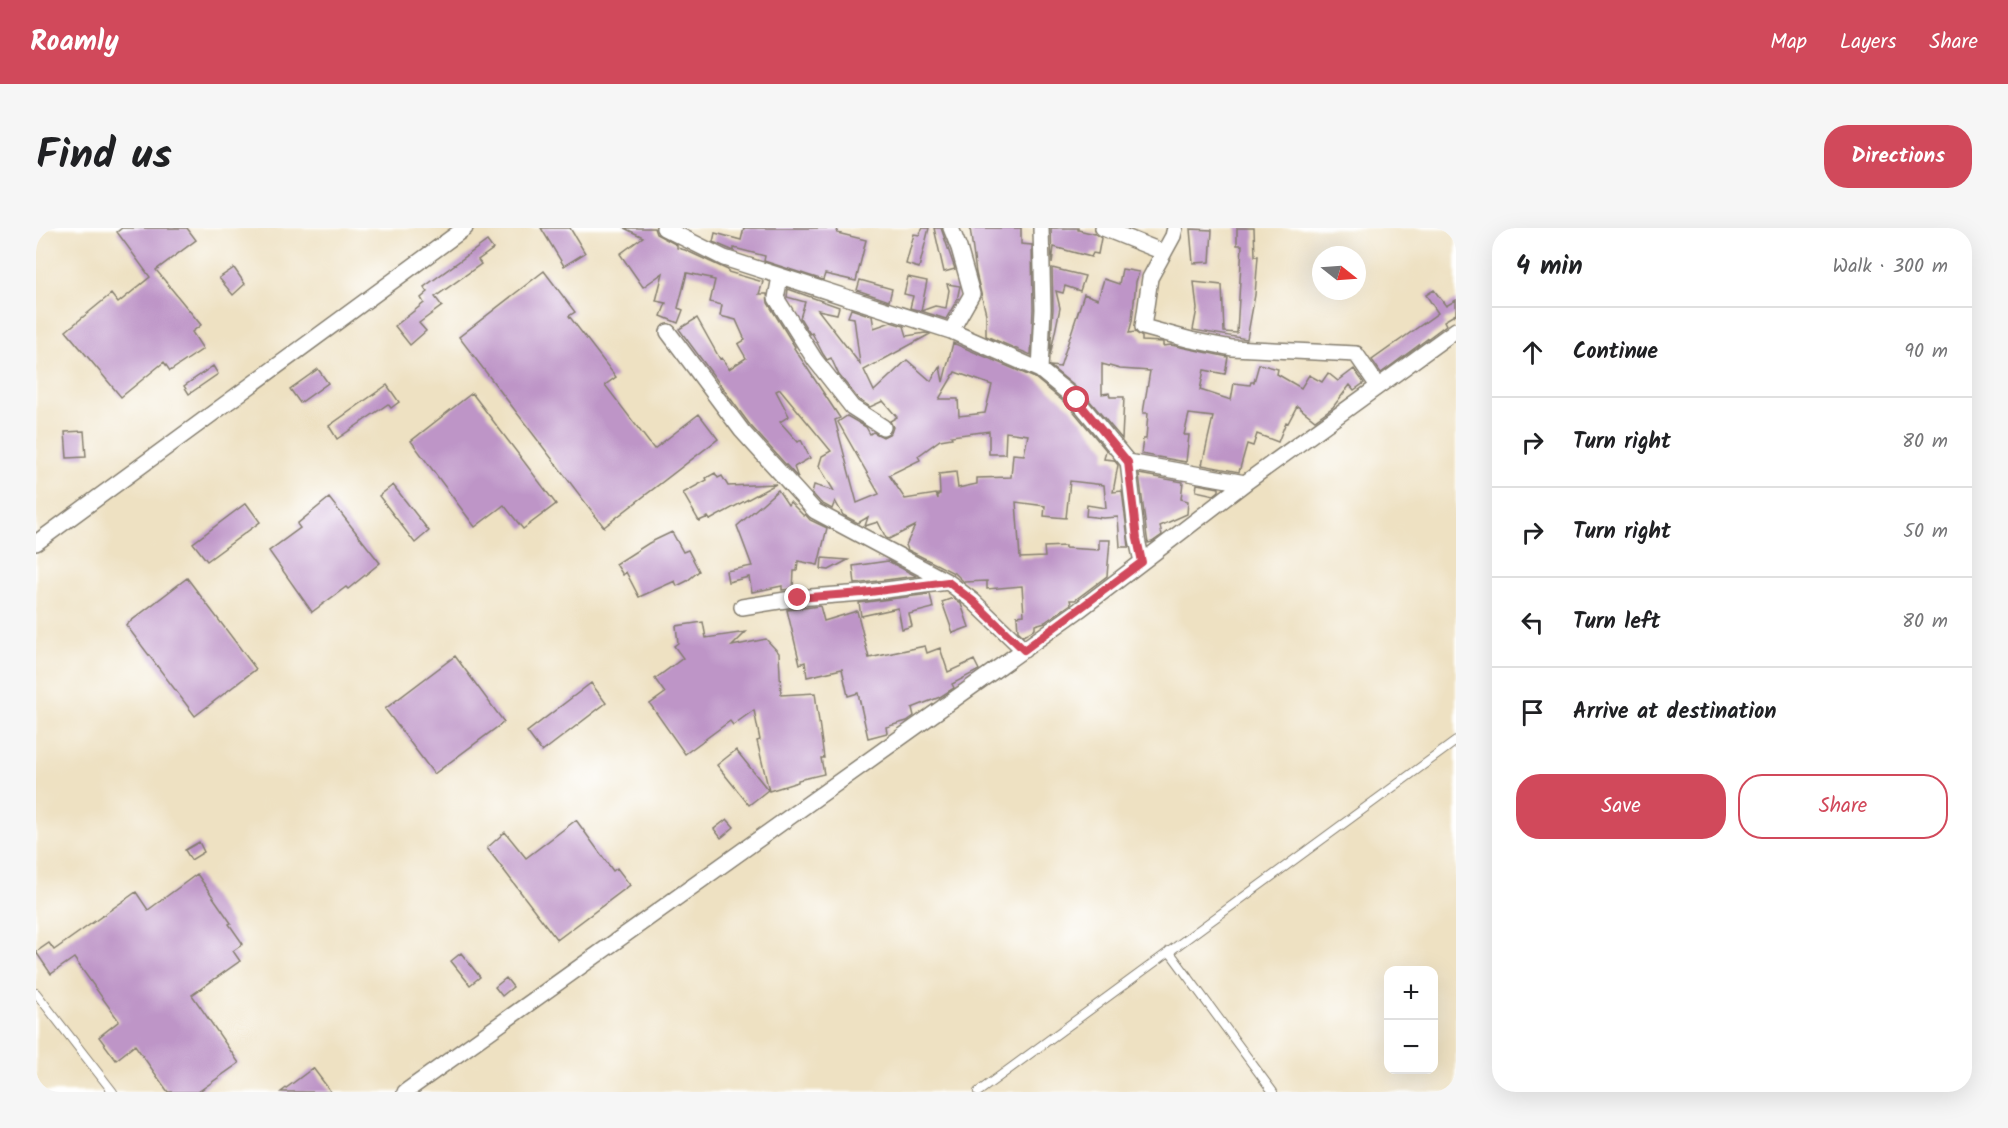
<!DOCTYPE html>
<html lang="en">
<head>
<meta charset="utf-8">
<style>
  :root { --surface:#fff; --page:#f6f6f6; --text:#202124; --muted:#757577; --line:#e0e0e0; --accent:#d1495b }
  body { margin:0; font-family:Kalam,sans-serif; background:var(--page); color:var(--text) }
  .controls { position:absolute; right:18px; bottom:18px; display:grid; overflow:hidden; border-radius:12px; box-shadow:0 6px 24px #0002 }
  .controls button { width:54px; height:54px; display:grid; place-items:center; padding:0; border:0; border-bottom:2px solid var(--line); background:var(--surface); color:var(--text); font:30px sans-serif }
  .compass { position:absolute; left:1276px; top:18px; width:54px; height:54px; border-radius:50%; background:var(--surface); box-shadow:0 6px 24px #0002; rotate:107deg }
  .stop { position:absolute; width:18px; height:18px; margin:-14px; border:4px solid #d1495b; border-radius:50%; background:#fff }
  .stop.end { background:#d1495b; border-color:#fff; box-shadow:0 2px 6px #0008 }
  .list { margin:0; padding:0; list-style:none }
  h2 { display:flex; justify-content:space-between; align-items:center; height:78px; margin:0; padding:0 24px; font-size:26px }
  h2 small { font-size:20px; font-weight:400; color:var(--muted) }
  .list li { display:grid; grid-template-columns:39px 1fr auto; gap:18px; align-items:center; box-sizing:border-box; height:90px; padding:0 24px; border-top:2px solid var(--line) }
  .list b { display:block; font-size:22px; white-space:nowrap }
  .list em { font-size:20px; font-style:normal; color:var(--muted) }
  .actions { display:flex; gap:12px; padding:18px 24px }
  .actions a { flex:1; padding:14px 0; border:2px solid var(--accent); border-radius:24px; text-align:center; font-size:21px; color:var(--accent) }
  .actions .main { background:var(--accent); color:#fff }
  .icon { flex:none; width:33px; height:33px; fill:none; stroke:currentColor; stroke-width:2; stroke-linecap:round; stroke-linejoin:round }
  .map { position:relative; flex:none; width:1420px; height:864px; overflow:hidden; border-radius:24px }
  header { display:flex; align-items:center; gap:36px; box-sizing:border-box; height:84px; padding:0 30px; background:var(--accent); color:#fff }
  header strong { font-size:28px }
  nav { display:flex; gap:33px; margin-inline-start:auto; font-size:21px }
  .intro { display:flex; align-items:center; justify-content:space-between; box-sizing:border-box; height:144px; padding:0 36px }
  h1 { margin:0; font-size:42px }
  .button { padding:15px 27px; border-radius:24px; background:var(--accent); color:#fff; font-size:21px; font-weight:700 }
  main { display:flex; gap:36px; padding:0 36px }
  aside { flex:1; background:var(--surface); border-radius:24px; box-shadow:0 6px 24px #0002 }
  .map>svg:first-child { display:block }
  .building { fill:#be95c7; fill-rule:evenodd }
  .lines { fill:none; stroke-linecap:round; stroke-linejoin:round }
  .service-casing { stroke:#857e6f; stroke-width:10 }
  .minor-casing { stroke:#857e6f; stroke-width:18 }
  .service { stroke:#fff; stroke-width:8 }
  .minor { stroke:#fff; stroke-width:15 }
  .route { stroke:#d1495b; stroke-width:8 }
</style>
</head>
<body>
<header>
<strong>Roamly</strong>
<nav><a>Map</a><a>Layers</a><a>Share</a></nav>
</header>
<div class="intro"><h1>Find us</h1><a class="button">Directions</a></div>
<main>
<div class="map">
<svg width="1420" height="864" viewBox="0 0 1420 864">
  <rect width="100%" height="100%" fill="#fff"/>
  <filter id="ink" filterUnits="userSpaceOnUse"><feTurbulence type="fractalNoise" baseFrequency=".0167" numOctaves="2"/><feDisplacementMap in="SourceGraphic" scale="12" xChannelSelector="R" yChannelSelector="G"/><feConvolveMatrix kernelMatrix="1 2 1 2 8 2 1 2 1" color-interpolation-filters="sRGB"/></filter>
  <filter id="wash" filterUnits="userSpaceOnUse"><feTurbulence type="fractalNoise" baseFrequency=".008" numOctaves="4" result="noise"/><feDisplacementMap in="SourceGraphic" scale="24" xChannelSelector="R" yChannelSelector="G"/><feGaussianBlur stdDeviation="1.35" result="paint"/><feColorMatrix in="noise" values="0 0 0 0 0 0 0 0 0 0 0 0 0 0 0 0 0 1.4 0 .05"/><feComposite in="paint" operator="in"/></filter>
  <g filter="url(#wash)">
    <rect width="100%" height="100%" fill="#eee1c2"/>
    <g id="blocks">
      <path class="building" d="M86 0H151L160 12 120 42 165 97 156 104 167 121 134 143 128 134 85 169 30 103 75 66 82 75 114 49 81 4Z
        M505 0H534L549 25 528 38Z
        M588 0H618L620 6 641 17V20L649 22 692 42V44L727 54 723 66H731L732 75 759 119 758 120 804 190 799 192 821 275 843 266 802 194 811 188 830 199 834 206 837 204 847 209 855 205 857 199 854 193 861 189 847 173 834 179 823 172 803 147 795 130 791 132 787 126 776 105 774 106 764 90 769 74 751 69 752 61 803 79 801 86 782 82 824 136 818 90 812 89 815 81 836 88 838 100 855 94 868 98 871 108 889 105 894 106 828 142 838 163 871 132 895 153 904 138 907 154 917 115 999 150 1034 179 1070 222 1068 231 1078 232 1082 237 1077 264 1086 263 1093 319H1084L1082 289 1067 290 1050 288 1051 277 1070 280 1068 257 1034 253 1030 290 1008 288 1009 278 980 274 984 330 1009 329 1008 319 1029 318V320L1063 322V312H1074L1071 348 1039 372H1034L1035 376 1009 394 999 397V401L987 408 982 403 981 388 988 387 986 358 951 361V353L928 354 920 346 872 322 870 317 879 298 853 311 850 310 842 294 829 298 832 289 822 295 807 287 799 273 796 281 785 275 776 265 778 257 798 263 783 238 786 228 795 223 744 161 740 163 753 188 744 194 762 214 765 212 774 230 758 239 762 250 714 197 643 101 661 90 684 131 686 130 693 141 710 130 702 116 709 112 700 92 684 88 686 77 674 74 679 52 674 51 675 50 651 45 642 80 647 82 642 95 625 88 630 75 620 73 627 45 607 59 584 26 607 9ZM919 144 956 157 949 185 923 188 922 171H903ZM953 203V226H969L970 204 992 207 988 227 977 226 975 249 941 250V256L922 260 920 244 903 246 904 266H902V271L900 266 869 271 853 247 884 232 882 228 904 212 916 210 915 208Z
        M708 0H802L801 5 830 12 820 53 789 46 787 52 728 33 729 28 698 20V23L677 14 679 5 705 12Z
        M887 0H893L883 40 870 36 878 6 883 7Z
        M898 0H905L919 41 908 44Z
        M934 0H985V16L996 17 997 81 995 127 950 108V86L940 45Z
        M1015 0H1042V2L1059 6 1065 10 1062 26 1057 25 1055 29 1018 19 1016 36Z
        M1201 0H1218L1219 28H1222L1219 67 1211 111 1157 102 1161 81 1158 54 1186 57 1188 104 1201 105 1206 17H1201Z
        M1154 1 1176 2 1174 34 1157 35Z
        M451 13 457 21 442 32 445 36 399 69 406 78 383 95 390 103 374 117 359 98 388 75 385 70 392 64 388 59Z
        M198 40 209 56 197 67 183 50Z
        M1016 40 1049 48 1044 63 1029 58 1027 65 1020 63 1024 80 1014 128 1017 81Z
        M1086 41 1103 44 1100 54 1096 93 1093 105 1099 104 1106 109V113L1127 114V118L1135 117 1192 129 1189 146 1168 142 1164 162 1195 172 1198 155 1214 157 1215 154H1218L1223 136 1242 141 1241 146 1265 160 1273 147 1286 154 1292 145 1302 153 1318 141 1328 155 1318 162 1314 157 1297 179 1279 192 1261 178 1252 195 1250 194 1242 214 1221 206 1217 218 1211 216 1203 244 1166 237 1177 189 1153 186 1148 207H1153L1150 234 1105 226 1107 211H1110L1112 185H1107L1114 143 1084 141 1066 136V166L1073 165 1074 169H1088L1086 211 1048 166 1014 138 1024 139 1048 66 1062 71 1068 51 1083 56Z
        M508 43 539 84 533 88 580 149 569 157 618 221 663 186 682 211 568 299 423 109Z
        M872 49 891 53 885 83 874 80 877 68 868 66Z
        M824 52 856 61 853 73 821 62Z
        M911 56 924 58 921 72 910 91 885 83 899 78 910 80 913 62Z
        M1398 62 1410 78 1420 72V86L1408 93 1410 97 1345 145 1336 132 1402 85 1390 67Z
        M177 138 182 146 153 166 148 158Z
        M282 141 292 155 264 175 254 161Z
        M351 157 363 174 355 180 352 176 301 211 293 198Z
        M436 165 520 276 487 301 468 277 439 299 375 213Z
        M48 203 50 229 31 230 29 204Z
        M679 245 682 250 686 248 692 258 740 256 674 292 672 289 663 293 647 265 671 252 670 250Z
        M1103 246 1147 254 1145 271 1152 273 1151 286 1124 298 1126 307 1116 314 1112 315 1111 309Z
        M1161 256 1183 260V263L1178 267 1160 263Z
        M357 257 393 303 379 315 343 268Z
        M742 262 752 277 754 274 768 288 769 286 774 292 791 300 782 337 762 333 761 343H758L757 361 746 362V358L716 364 713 349 692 354 690 343 716 338 701 298Z
        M293 270 344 335 312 361 310 359 276 384 233 323 264 300 261 296Z
        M210 275 224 294 171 333 157 315Z
        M636 304 647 324 652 322 663 343 651 353 641 358 639 353 603 369 590 344 587 347 580 336 613 315Z
        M786 330 812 332 793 342 785 341Z
        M852 333 880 348 819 356 817 338Z
        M151 350 220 441 159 488 90 397Z
        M894 366 897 380 873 386 876 398 866 401 862 380 825 388 823 375Z
        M917 370 925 376 933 399 917 405 906 374Z
        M784 378 788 393 821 383 833 430 889 418 891 425 904 420 912 444 938 432 943 442 916 456 918 460 904 469 876 480 878 488 871 493 850 499 851 505 832 510 822 465 812 468 806 441 771 449 769 434 764 436 751 382Z
        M667 394 670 410 710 404 696 418 730 411 743 425 745 467 779 465 788 530H785L788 546 762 552V554L733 563 721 513 724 512 718 482 697 497 694 493 649 526 614 476 629 465 619 451 647 430 638 418 642 415 640 398Z
        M419 428 468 494 398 546 349 481Z
        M555 455 570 475 506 524 491 504Z
        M700 522 732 562 713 577 681 537Z
        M691 591 698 599 685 610 678 601Z
        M540 592 577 643 581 640 594 657 521 712 451 620 469 604 490 630Z
        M163 614 168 624 155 632 149 622Z
        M161 646 195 695 193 696 207 716 197 723 204 733 156 767 203 835 162 864H132L99 817 80 832 63 809 83 793 38 730 15 746 0 724 13 715 18 722 100 664 112 682Z
        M425 725 444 749 434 757 415 733Z
        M470 750 477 759 466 768 459 759Z
        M277 840 295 864H245Z"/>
    </g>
  </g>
  <g filter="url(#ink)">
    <use href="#blocks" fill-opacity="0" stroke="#857e6f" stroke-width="1.5"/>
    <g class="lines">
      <g class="service-casing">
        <path id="service" d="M1133 723 1237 864
          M0 765 77 864
          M942 864 1420 513"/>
      </g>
      <g class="minor-casing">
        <path id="minor" d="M915 0 923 20 936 66 915 103
          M1067 0 1127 24
          M1139 0 1137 8 1114 50 1107 99 1155 112 1196 120 1320 126 1342 158
          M744 49 740 70 779 132 816 179 847 199
          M632 104 706 203 779 283 912 354 937 373 988 422
          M1004 142 1007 81 1005 0
          M1092 234 1209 255 1420 102
          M0 315 429 0
          M1106 334 1209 255
          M706 379 762 370 826 365 912 354
          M369 864 1043 382 1106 334 1101 311 1092 234 1041 172 1004 142 915 103 688 30 628 0"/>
      </g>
      <use href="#service" class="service"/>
      <use href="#minor" class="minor"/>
    </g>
  </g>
  <g class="lines" filter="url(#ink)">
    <path class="route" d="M762 370 826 365 912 354 937 373 988 422 1106 334 1101 311 1092 234 1041 172"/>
  </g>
</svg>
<div class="controls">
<button>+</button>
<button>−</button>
</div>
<svg class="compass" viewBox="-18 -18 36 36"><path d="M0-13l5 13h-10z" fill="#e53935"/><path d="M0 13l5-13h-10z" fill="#757577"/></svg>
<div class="stop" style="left:1041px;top:172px"></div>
<div class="stop end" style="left:762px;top:370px"></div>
</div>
<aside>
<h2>4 min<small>Walk · 300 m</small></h2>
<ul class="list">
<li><svg class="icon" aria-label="ahead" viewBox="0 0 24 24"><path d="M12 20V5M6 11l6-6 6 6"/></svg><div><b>Continue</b></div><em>90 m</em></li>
<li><svg class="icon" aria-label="right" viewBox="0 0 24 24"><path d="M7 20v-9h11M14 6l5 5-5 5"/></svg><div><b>Turn right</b></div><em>80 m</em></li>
<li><svg class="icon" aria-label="right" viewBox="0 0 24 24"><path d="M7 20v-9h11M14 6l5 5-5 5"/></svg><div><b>Turn right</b></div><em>50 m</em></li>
<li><svg class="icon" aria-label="left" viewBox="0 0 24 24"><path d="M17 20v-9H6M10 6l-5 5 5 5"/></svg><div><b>Turn left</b></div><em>80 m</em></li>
<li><svg class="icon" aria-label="arrive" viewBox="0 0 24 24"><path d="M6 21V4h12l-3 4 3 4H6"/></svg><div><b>Arrive at destination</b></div></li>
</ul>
<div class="actions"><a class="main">Save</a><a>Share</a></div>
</aside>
</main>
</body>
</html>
